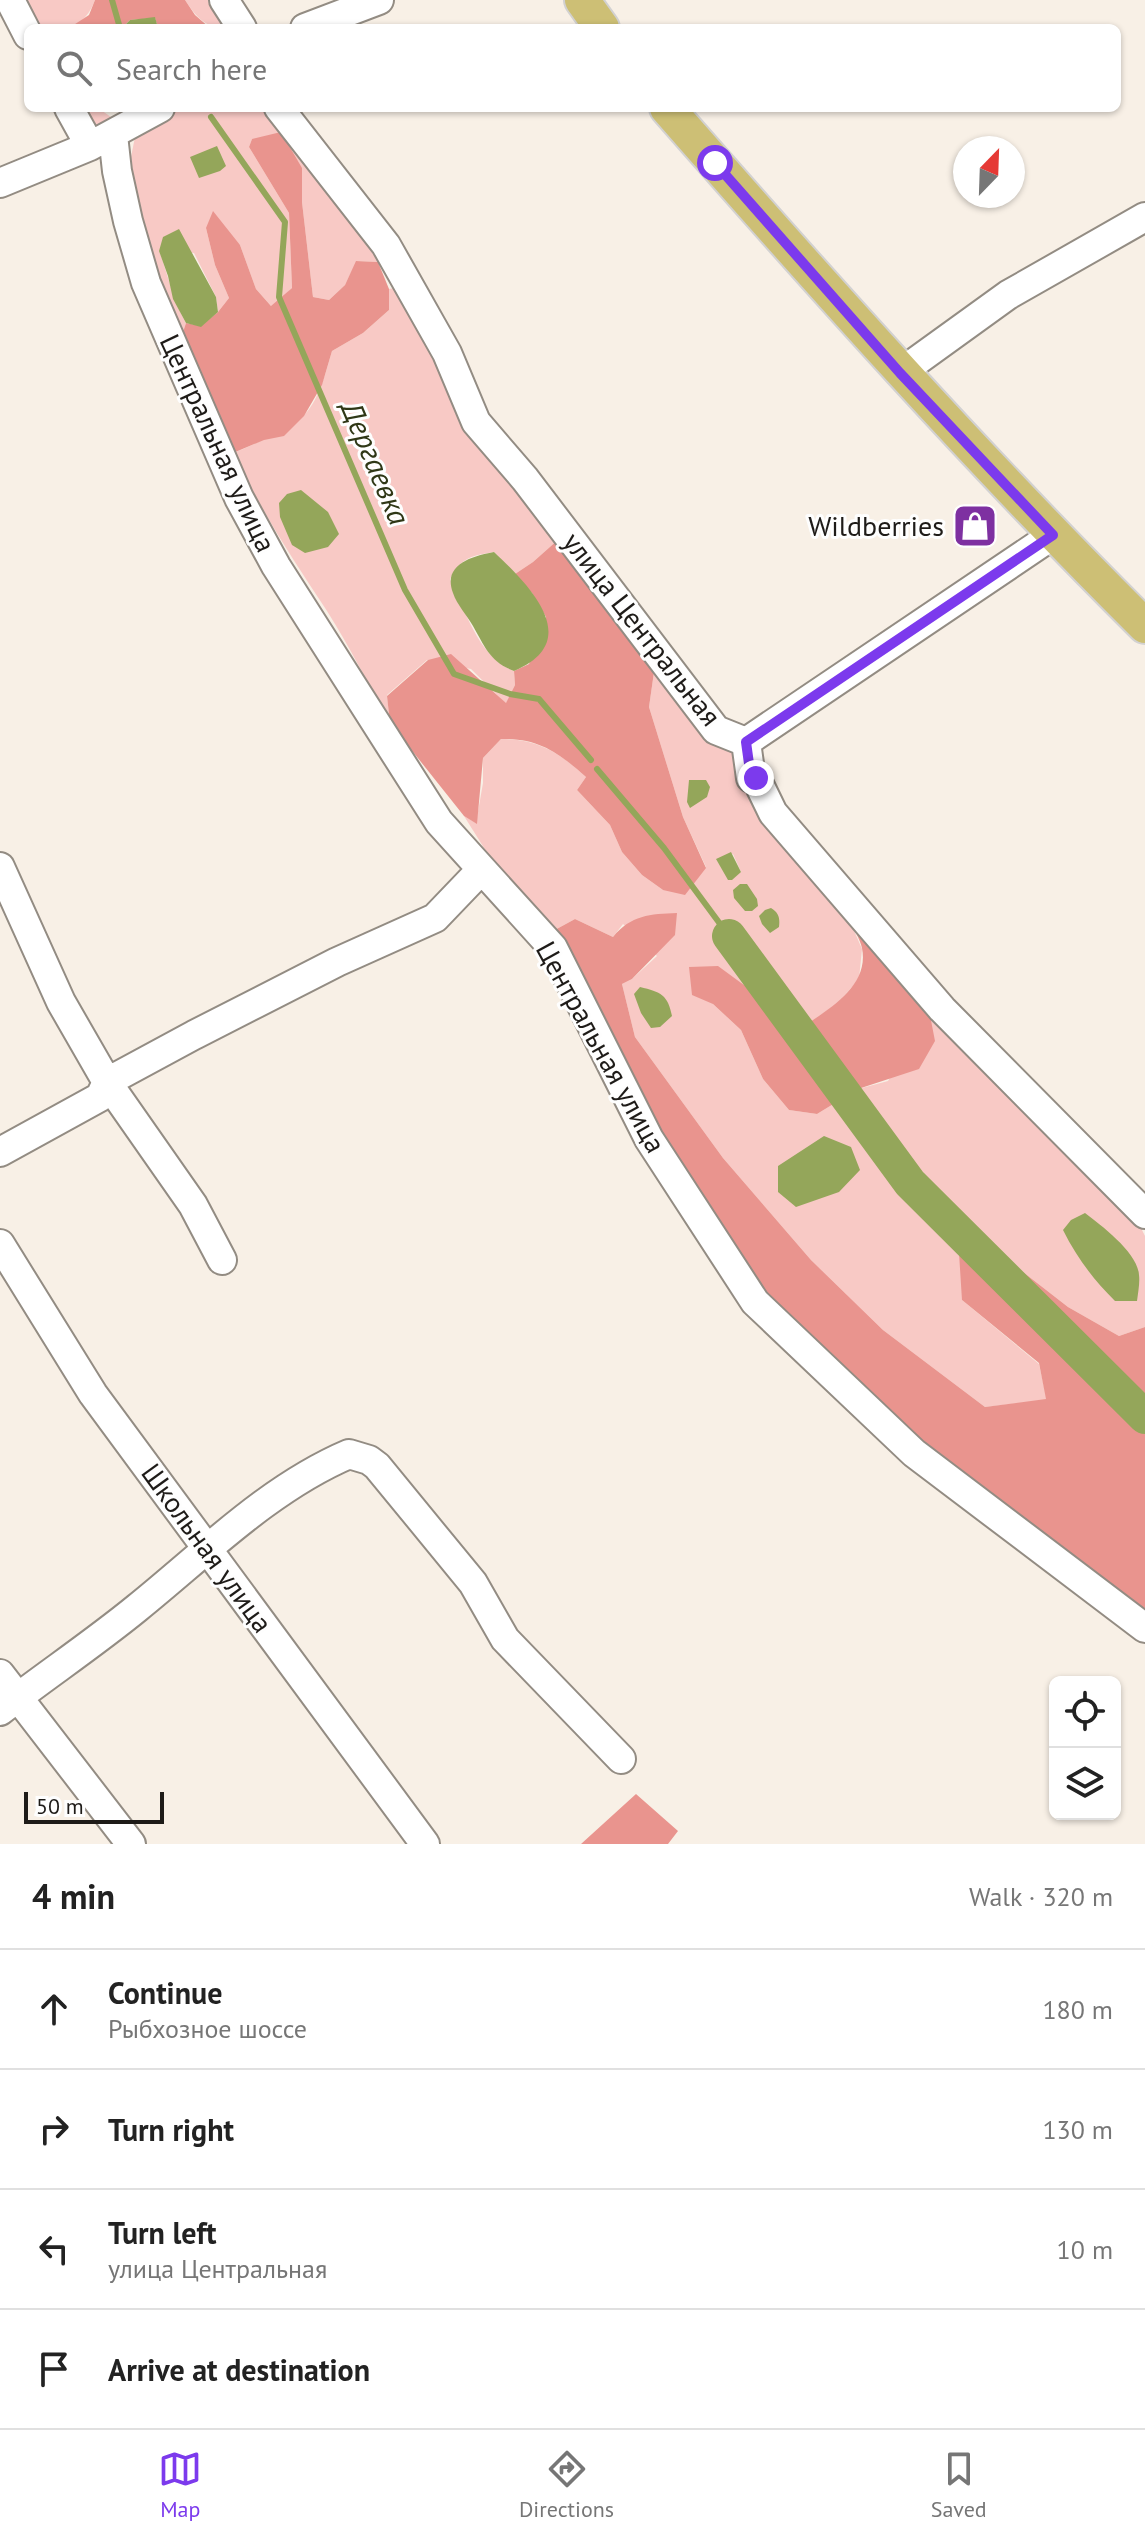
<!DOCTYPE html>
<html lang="en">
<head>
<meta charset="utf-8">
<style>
  :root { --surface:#fff; --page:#f6f6f6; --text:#222; --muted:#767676; --line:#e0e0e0; --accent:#7c3aed }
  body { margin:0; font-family:"PT Sans",sans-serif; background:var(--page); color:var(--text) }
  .controls { position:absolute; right:24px; bottom:24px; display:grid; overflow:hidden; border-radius:12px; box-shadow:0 2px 6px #0004 }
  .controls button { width:72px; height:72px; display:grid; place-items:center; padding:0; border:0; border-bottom:2px solid var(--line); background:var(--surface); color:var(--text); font:40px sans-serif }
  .compass { position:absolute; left:953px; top:136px; width:72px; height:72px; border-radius:50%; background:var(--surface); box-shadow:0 2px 6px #0004; rotate:23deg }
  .scale { position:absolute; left:24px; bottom:20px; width:140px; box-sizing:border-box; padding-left:8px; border:4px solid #1e1b18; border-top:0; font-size:22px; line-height:28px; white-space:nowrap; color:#1e1b18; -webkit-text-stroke:6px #fefefe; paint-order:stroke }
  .stop { position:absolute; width:24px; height:24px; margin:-18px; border:6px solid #7c3aed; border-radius:50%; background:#fff }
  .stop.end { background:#7c3aed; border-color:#fff; box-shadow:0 2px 8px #0008 }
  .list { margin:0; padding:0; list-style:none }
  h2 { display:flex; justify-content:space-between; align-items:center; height:104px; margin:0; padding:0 32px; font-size:34px }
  h2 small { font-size:26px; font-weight:400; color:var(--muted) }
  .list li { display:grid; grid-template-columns:52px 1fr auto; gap:24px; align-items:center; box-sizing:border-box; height:120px; padding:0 32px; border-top:2px solid var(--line) }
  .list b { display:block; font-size:30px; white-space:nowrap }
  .list p { margin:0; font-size:26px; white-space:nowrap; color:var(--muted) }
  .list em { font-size:26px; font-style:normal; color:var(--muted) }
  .icon { flex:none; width:44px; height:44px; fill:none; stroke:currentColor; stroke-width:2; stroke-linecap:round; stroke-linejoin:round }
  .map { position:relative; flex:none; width:1145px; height:1844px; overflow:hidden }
  .search { position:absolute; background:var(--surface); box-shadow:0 2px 6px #0004; left:24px; right:24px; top:24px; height:88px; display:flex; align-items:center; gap:20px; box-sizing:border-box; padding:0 28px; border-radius:12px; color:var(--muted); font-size:30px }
  .sheet { height:584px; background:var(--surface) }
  nav { display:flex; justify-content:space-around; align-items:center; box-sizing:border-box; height:112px; border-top:2px solid var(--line); background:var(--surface); font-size:22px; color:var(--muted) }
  nav a { display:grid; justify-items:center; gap:4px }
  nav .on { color:var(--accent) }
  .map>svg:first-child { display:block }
  .green { fill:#f8c9c5; fill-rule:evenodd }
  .forest { fill:#e9948e }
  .water { fill:#94a65a }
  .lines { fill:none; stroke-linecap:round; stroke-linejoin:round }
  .stream { stroke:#94a65a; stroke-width:6 }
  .river { stroke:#94a65a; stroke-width:34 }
  .minor-casing { stroke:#938c83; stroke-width:32 }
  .major-casing { stroke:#d2d1d1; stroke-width:38 }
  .minor { stroke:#fff; stroke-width:28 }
  .major { stroke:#cdbf75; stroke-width:34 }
  .route { stroke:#7c3aed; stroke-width:10 }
  .labels { text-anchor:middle; stroke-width:6; stroke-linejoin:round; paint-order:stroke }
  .street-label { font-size:28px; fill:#1e1b18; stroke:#fefefe }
  .poi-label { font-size:28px; fill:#1e1b18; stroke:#fefefe; text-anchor:end }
  .water-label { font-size:30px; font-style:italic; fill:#2f3716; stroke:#fefefe }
</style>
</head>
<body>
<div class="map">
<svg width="1145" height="1844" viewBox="0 0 1145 1844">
  <rect width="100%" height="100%" fill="#f8f0e6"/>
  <path class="green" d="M14 0H95C82 34 60 28 29 28Z
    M185 0H208L228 28C205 28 197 18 185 0Z
    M75 108H98L111 117 138 110 95 128Z
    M182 108H272L343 200 378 262 357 261 345 285 329 300 313 297 302 202V168L252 139 249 147 289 213 292 288 272 307 256 289 240 245 206 228 215 265 229 298 218 312 216 297 194 253 159 250C168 275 173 300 186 323L182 335 173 322 158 273 137 222 131 157 135 137Z
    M399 287 560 538 533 562 515 574 494 552C471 556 462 557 450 579 466 611 478 657 514 671L515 685 506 704 471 669 427 660 387 695 390 723C369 686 350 647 327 611 293 560 260 509 233 453 253 445 290 429 305 414 320 398 326 371 332 351L363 333 389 310V289Z
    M654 672 689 710 742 758 849 919 862 949 859 979 837 1004 810 1022 772 1016 748 988 713 1004 741 1030 763 1079 789 1110 817 1114 858 1089 888 1081 929 1010 1138 1222 1145 1236V1327L1119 1336 1068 1307 996 1251 962 1300 1039 1364 1047 1400 985 1407 883 1330 811 1260 723 1158 635 1037 622 984 632 979 657 956 623 924 613 937 575 919 553 931 496 867 464 816 476 823 483 783V758L501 739C539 739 560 753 586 777L577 790 610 825 622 852 642 875 663 890 706 867 683 817 649 707ZM733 854 741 872H724L717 860Z"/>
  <path class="forest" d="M95 0H185L195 15 210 28H158L155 18 130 20 122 28H69L89 15Z
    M281 132 302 168V202L313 297 329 300 345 285 356 261 378 262 389 289V310L363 333 332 351 322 385 304 416 284 436 264 440 233 453 182 335 186 323 201 326 218 312 229 298 215 265 206 228 213 211 240 245 256 289 271 306 292 288 289 213 249 147 252 139Z
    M560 538 585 578 654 672 649 707 683 817 706 868 685 895 663 890 642 875 622 852 610 825 577 790 586 777C559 753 539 738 501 739L483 758 477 824 464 816 390 723 387 696 428 660 451 654 506 703 515 685 514 671 529 664 546 617 532 593 515 574 533 562Z
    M677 913 675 935 632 979 622 984 635 1037 723 1158 811 1260 883 1330 985 1407 1046 1399 1039 1363 962 1300 959 1253 996 1251 1068 1307 1119 1336 1145 1327V1615L1000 1512 755 1292 690 1202 553 931 575 919 613 937C631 915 650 914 677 913Z
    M849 919 929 1010 935 1041 919 1069 858 1089 817 1114 789 1110 763 1079 741 1030 713 1004 692 995 689 967 718 966 748 988 772 1016 810 1022C835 1005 869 983 862 948 860 939 853 928 849 919Z
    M636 1794 678 1831 668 1844H581Z"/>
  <path class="water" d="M155 17 158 28H122L130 20Z
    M217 146 226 166 220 171 199 178 190 157Z
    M179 229 216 297 218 312 201 327 186 323 173 299 168 276 159 251 163 237Z
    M301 490 328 512 339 534 328 547 305 553 292 545 280 517 279 503 287 494Z
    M494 552C530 586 585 641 514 671 490 662 485 647 473 626 467 615 457 605 453 593 442 564 473 556 494 552Z
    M689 780H706L710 787 707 797 690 808 687 802Z
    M731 852 741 872 732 880H728L716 859Z
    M740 884H747L757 899 758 906 752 911H745L734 898 733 890Z
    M771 908C779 913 780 918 779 927L770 933 762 924 759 916 765 910Z
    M640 987C661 992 668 995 672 1016L660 1027 651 1028 641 1013 634 994Z
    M824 1136 851 1147 860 1170 839 1192 796 1207 778 1192V1166Z
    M1085 1213C1102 1226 1138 1253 1139 1275 1140 1283 1138 1293 1137 1301H1115C1093 1279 1077 1258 1063 1230L1071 1220Z"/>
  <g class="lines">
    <path class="stream" d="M112 0 120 28
      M211 117 285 222 279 297 405 590 454 674 510 694 539 699 591 760
      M597 769 664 848 729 936"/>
    <path class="river" d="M729 936 910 1183 1145 1417"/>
    <g class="minor-casing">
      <path id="minor" d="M10 0 28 35
        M224 0 242 28
        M305 28 379 0
        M69 108 90 146
        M279 108 386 245 447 353 476 422 525 479 716 730 746 742 751 778H756L773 813 942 1009 1145 1214
        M113 135 117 171 128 221 146 283 239 498 276 566 439 822 553 948 649 1139 755 1302 914 1453 1145 1628
        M0 183 90 146 160 108
        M900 373 1008 295 1145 217
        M746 742 1053 535
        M0 867 61 1002 107 1082 193 1205 222 1260
        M0 1152 100 1097 107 1082 194 1035 337 962 435 918 481 870
        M0 1244 93 1394 425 1844
        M0 1674 131 1844
        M0 1711C45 1676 93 1644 137 1608 204 1554 269 1488 349 1454L369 1460 377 1466 473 1583 505 1639 621 1759"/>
    </g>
    <g class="major-casing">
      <path id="major" d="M582 0 602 28
        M667 108C822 285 978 460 1145 626"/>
    </g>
    <use href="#minor" class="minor"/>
    <use href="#major" class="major"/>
  </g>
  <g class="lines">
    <path class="route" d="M715 163 900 373 1053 535 746 742 751 778H756"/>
  </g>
  <defs>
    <g id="shop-square" transform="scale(2.3)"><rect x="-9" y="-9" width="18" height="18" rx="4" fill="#7e30a1" stroke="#fefefe"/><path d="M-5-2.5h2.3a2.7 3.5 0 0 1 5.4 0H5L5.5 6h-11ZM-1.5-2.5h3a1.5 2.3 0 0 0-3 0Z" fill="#fff"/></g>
  </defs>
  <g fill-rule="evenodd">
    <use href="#shop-square" x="975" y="526"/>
  </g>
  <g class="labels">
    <g class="street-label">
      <text transform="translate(218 443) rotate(65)" y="10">Центральная улица</text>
      <text transform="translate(642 629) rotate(52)" y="10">улица Центральная</text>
      <text transform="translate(601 1047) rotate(61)" y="10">Центральная улица</text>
      <text transform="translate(207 1548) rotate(54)" y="10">Школьная улица</text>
    </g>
    <g class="poi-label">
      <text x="944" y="536">Wildberries</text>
    </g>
    <g class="water-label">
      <text transform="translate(375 463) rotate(67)" y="10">Дергаевка</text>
    </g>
  </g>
</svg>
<div class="controls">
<button><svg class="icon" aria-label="locate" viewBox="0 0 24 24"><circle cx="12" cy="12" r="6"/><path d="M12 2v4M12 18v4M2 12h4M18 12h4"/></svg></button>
<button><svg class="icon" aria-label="layers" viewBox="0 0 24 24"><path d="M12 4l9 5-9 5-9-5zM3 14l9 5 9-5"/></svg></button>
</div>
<svg class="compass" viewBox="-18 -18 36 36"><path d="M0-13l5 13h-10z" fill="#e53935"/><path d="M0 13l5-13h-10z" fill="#767676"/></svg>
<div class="scale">50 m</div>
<div class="stop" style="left:715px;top:163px"></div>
<div class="stop end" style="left:756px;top:778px"></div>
<div class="search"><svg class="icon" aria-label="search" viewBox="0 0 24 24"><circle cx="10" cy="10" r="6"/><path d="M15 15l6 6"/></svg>Search here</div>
</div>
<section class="sheet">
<h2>4 min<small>Walk · 320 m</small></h2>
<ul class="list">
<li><svg class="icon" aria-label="ahead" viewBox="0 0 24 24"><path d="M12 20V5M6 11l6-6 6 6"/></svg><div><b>Continue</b><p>Рыбхозное шоссе</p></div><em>180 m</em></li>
<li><svg class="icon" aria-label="right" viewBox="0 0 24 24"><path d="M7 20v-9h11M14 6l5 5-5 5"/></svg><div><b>Turn right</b></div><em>130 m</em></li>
<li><svg class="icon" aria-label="left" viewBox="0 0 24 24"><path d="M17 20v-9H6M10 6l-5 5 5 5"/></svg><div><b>Turn left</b><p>улица Центральная</p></div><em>10 m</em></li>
<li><svg class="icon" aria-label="arrive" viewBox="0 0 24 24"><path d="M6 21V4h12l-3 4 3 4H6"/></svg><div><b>Arrive at destination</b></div></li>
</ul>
</section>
<nav>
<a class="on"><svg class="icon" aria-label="map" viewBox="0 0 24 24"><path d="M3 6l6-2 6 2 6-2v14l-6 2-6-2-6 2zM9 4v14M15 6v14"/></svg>Map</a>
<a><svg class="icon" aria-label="directions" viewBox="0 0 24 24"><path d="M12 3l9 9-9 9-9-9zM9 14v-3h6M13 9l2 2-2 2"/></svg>Directions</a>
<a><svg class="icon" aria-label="saved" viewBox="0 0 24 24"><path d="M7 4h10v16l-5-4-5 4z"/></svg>Saved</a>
</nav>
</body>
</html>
